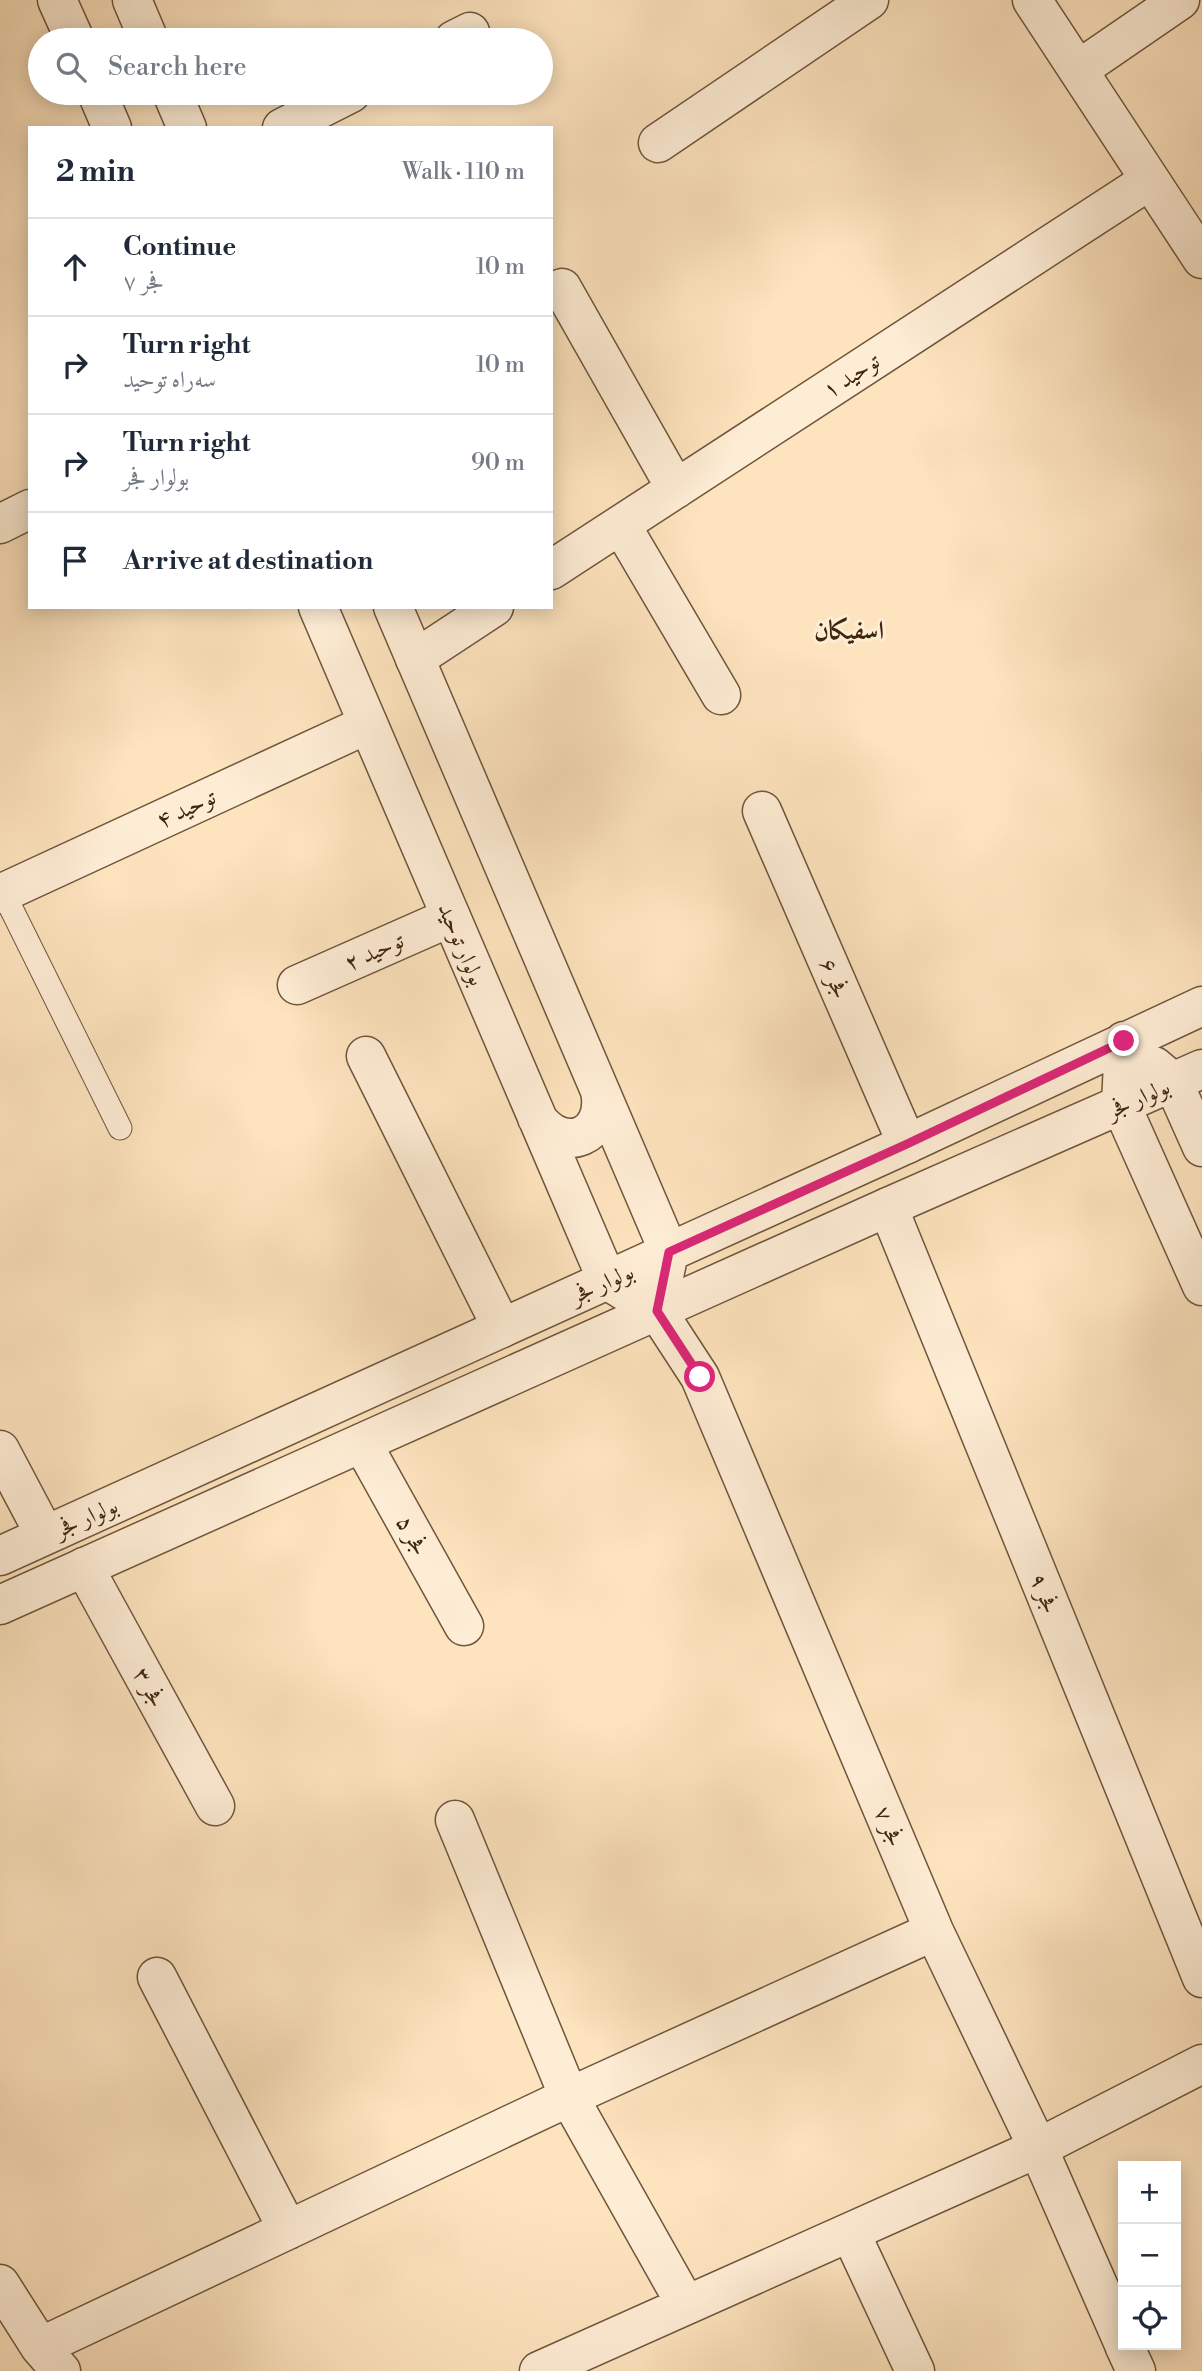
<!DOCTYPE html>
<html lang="en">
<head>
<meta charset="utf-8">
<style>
  :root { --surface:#fff; --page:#f6f6f7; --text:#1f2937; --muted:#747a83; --line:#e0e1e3 }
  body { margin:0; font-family:"Libre Bodoni",Amiri,serif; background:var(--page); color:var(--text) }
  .controls { position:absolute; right:21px; bottom:21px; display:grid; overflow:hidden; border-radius:0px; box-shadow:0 4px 18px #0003 }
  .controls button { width:63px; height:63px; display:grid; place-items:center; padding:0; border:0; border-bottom:2px solid var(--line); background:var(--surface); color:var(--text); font:35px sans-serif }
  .stop { position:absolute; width:21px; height:21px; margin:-16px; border:5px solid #db2777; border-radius:50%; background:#fff }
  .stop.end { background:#db2777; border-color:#fff; box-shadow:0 2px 7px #0008 }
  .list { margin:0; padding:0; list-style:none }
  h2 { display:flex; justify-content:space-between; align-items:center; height:91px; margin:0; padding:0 28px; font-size:30px }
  h2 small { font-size:23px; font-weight:400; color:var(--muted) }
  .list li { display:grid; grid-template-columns:46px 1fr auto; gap:21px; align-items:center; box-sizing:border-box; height:98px; padding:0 28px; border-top:2px solid var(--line) }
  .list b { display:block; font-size:26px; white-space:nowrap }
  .list p { margin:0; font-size:23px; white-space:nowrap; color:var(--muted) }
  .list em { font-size:23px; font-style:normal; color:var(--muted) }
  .icon { flex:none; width:38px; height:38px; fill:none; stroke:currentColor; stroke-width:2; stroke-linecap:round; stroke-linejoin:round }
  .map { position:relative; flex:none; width:1202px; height:2371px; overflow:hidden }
  .search { position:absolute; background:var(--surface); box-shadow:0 4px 18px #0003; left:28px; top:28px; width:525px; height:77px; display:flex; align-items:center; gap:18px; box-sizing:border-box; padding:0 24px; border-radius:38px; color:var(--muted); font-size:26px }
  .panel { position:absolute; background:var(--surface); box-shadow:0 4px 18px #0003; left:28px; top:126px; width:525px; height:483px; border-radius:0px }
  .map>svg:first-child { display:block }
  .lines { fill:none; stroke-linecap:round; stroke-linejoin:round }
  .service-casing { stroke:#6f553b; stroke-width:25 }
  .minor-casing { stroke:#6f553b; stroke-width:41 }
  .tertiary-casing { stroke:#6f553b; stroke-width:41 }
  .service { stroke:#feedd5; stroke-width:23 }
  .minor { stroke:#feedd5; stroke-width:38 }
  .tertiary { stroke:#feedd5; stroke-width:38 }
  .route { stroke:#db2777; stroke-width:9 }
  .labels { text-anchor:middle; stroke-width:6; stroke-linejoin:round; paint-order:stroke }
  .street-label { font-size:23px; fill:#40260f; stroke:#feedd5 }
  .quarter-label { font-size:26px; font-weight:bold; fill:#40260f; stroke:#feedd5 }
</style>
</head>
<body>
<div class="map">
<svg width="1202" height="2371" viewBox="0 0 1202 2371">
  <rect width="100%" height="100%" fill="#fde3be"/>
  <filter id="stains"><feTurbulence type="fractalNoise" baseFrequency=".00286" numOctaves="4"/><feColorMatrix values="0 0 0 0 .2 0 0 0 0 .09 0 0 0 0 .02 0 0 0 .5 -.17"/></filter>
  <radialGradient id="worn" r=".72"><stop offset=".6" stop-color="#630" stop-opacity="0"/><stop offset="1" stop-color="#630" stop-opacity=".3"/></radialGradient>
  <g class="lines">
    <g class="service-casing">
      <path id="service" d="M3 892 120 1128"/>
    </g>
    <g class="minor-casing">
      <path id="minor" d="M1032 0 1202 259
        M454 40 470 32
        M1078 70 1180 0
        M282 128 351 93
        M658 143 869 0
        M562 288 676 489
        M0 524 30 509
        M621 525 721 695
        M551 570 1150 180
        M415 659 494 607
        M762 811 907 1144
        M0 894 368 724
        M297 985 451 917
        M366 1056 502 1328
        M888 1207 1202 1978
        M657 1311 700 1377 934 1931 1038 2148 1123 2342
        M362 1443 464 1626
        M84 1567 215 1806
        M455 1820 569 2097 686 2305
        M157 1977 288 2230
        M850 2232 915 2371
        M0 2284 40 2347 61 2371
        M1124 2345 1136 2371
        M40 2347 569 2097 934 1931
        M539 2371 1038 2148 1202 2064"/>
    </g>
    <g class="tertiary-casing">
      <path id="tertiary" d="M57 0 75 40
        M132 0 149 40
        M97 93 112 128
        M172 93 187 128
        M318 607 607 1280 657 1311 669 1252 393 607
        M1124 1041 1121 1105 1202 1286
        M1154 1066 1173 1082 1202 1147
        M537 1118C564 1156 609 1136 600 1091
        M0 1450 45 1535
        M0 1556 907 1144 1202 1006
        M0 1605 888 1207 1202 1069"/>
    </g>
    <use href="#service" class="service"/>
    <use href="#minor" class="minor"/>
    <use href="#tertiary" class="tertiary"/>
  </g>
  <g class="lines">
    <path class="route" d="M700 1377 657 1311 669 1252 907 1144 1124 1041"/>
  </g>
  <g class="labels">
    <g class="street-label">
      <text transform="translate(851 375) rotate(-33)" y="8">توحید ۱</text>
      <text transform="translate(186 808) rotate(-25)" y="8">توحید ۴</text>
      <text transform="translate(462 944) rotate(67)" y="8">بولوار توحید</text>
      <text transform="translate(374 951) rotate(-24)" y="8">توحید ۲</text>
      <text transform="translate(835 978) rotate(67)" y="8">فجر ۶</text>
      <text transform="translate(1138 1098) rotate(-24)" y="8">بولوار فجر</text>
      <text transform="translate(602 1283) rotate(-24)" y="8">بولوار فجر</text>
      <text transform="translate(86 1517) rotate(-24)" y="8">بولوار فجر</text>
      <text transform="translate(413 1535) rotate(61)" y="8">فجر ۵</text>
      <text transform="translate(1045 1593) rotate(68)" y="8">فجر ۹</text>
      <text transform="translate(150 1687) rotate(61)" y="8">فجر ۳</text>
      <text transform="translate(890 1826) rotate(67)" y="8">فجر ۷</text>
    </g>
    <g class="quarter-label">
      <text x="849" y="639">اسفیکان</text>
    </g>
  </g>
  <rect width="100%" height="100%" filter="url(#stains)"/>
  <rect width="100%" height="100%" fill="url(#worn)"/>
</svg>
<div class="controls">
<button>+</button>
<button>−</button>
<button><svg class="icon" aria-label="locate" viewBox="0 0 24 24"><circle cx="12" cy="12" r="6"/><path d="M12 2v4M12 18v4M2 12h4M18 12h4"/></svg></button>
</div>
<div class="stop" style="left:700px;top:1377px"></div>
<div class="stop end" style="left:1124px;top:1041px"></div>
<div class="search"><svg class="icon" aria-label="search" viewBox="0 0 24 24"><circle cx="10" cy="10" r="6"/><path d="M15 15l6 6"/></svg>Search here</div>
<section class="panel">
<h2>2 min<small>Walk · 110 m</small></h2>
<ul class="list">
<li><svg class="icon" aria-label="ahead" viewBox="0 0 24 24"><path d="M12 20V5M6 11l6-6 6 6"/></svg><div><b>Continue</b><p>فجر ۷</p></div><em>10 m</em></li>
<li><svg class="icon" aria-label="right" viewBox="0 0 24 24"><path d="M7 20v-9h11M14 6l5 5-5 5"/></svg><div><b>Turn right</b><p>سه‌راه توحید</p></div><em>10 m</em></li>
<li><svg class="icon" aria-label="right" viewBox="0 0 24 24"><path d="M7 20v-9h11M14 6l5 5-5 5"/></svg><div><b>Turn right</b><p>بولوار فجر</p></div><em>90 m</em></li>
<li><svg class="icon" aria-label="arrive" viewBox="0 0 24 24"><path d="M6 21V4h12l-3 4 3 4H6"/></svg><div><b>Arrive at destination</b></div></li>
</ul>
</section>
</div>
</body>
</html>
